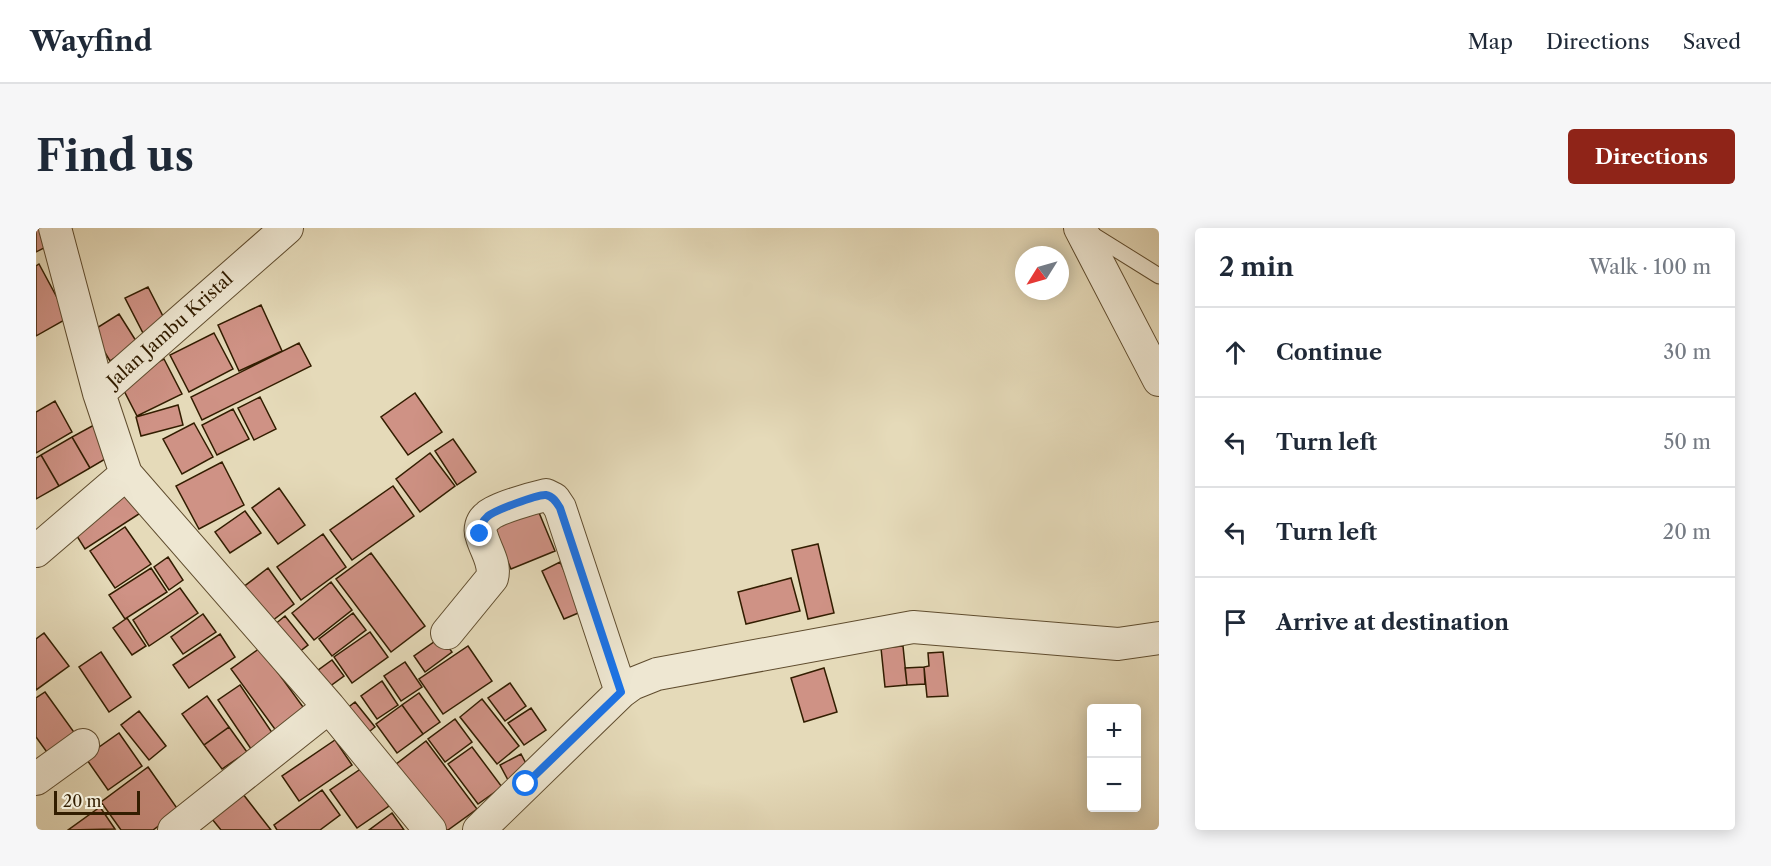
<!DOCTYPE html>
<html lang="en">
<head>
<meta charset="utf-8">
<style>
  :root { --surface:#fff; --page:#f6f6f7; --text:#1f2937; --muted:#747a83; --line:#e0e1e3; --accent:#8f2418 }
  body { margin:0; font-family:"Libre Caslon Text",serif; background:var(--page); color:var(--text) }
  .controls { position:absolute; right:18px; bottom:18px; display:grid; overflow:hidden; border-radius:6px; box-shadow:0 3px 15px #0003 }
  .controls button { width:54px; height:54px; display:grid; place-items:center; padding:0; border:0; border-bottom:2px solid var(--line); background:var(--surface); color:var(--text); font:30px sans-serif }
  .compass { position:absolute; left:979px; top:18px; width:54px; height:54px; border-radius:50%; background:var(--surface); box-shadow:0 3px 15px #0003; rotate:233deg }
  .scale { position:absolute; left:18px; bottom:15px; width:86px; box-sizing:border-box; padding-left:6px; border:3px solid #321d00; border-top:0; font-size:16px; line-height:21px; white-space:nowrap; color:#321d00; -webkit-text-stroke:4px #eee7d2; paint-order:stroke }
  .stop { position:absolute; width:18px; height:18px; margin:-14px; border:4px solid #1a73e8; border-radius:50%; background:#fff }
  .stop.end { background:#1a73e8; border-color:#fff; box-shadow:0 2px 6px #0008 }
  .list { margin:0; padding:0; list-style:none }
  h2 { display:flex; justify-content:space-between; align-items:center; height:78px; margin:0; padding:0 24px; font-size:26px }
  h2 small { font-size:20px; font-weight:400; color:var(--muted) }
  .list li { display:grid; grid-template-columns:39px 1fr auto; gap:18px; align-items:center; box-sizing:border-box; height:90px; padding:0 24px; border-top:2px solid var(--line) }
  .list b { display:block; font-size:22px; white-space:nowrap }
  .list em { font-size:20px; font-style:normal; color:var(--muted) }
  .icon { flex:none; width:33px; height:33px; fill:none; stroke:currentColor; stroke-width:2; stroke-linecap:round; stroke-linejoin:round }
  .map { position:relative; flex:none; width:1123px; height:602px; overflow:hidden; border-radius:6px }
  header { display:flex; align-items:center; gap:36px; box-sizing:border-box; height:84px; padding:0 30px; background:var(--surface); border-bottom:2px solid var(--line) }
  header strong { font-size:28px }
  nav { display:flex; gap:33px; margin-inline-start:auto; font-size:21px }
  .intro { display:flex; align-items:center; justify-content:space-between; box-sizing:border-box; height:144px; padding:0 36px }
  h1 { margin:0; font-size:42px }
  .button { padding:15px 27px; border-radius:6px; background:var(--accent); color:#fff; font-size:21px; font-weight:700 }
  main { display:flex; gap:36px; padding:0 36px }
  aside { flex:1; background:var(--surface); border-radius:6px; box-shadow:0 3px 15px #0003 }
  .map>svg:first-child { display:block }
  .building { fill:#cf9285; stroke:#321d00; stroke-width:1.5 }
  .lines { fill:none; stroke-linecap:round; stroke-linejoin:round }
  .service-casing { stroke:#5f4c2e; stroke-width:17 }
  .minor-casing { stroke:#5f4c2e; stroke-width:34 }
  .service { stroke:#eee7d2; stroke-width:15 }
  .minor { stroke:#eee7d2; stroke-width:32 }
  .route { stroke:#1a73e8; stroke-width:8 }
  .labels { text-anchor:middle; stroke-width:5; stroke-linejoin:round; paint-order:stroke }
  .street-label { font-size:18px; fill:#321d00; stroke:#eee7d2 }
</style>
</head>
<body>
<header>
<strong>Wayfind</strong>
<nav><a>Map</a><a>Directions</a><a>Saved</a></nav>
</header>
<div class="intro"><h1>Find us</h1><a class="button">Directions</a></div>
<main>
<div class="map">
<svg width="1123" height="602" viewBox="0 0 1123 602">
  <rect width="100%" height="100%" fill="#e5dab9"/>
  <filter id="stains"><feTurbulence type="fractalNoise" baseFrequency=".00333" numOctaves="4"/><feColorMatrix values="0 0 0 0 .2 0 0 0 0 .09 0 0 0 0 .02 0 0 0 .5 -.17"/></filter>
  <radialGradient id="worn" r=".72"><stop offset=".6" stop-color="#630" stop-opacity="0"/><stop offset="1" stop-color="#630" stop-opacity=".3"/></radialGradient>
  <path class="building" d="M0 0H3L12 18 0 24Z
    M3 36 32 90 0 108V38Z
    M112 59 131 96 108 107 89 70Z
    M225 77 246 123 203 143 182 97Z
    M83 86 102 116 74 133 56 103Z
    M178 105 197 141 153 164 134 127Z
    M263 115 275 138 166 192 155 169Z
    M128 131 146 166 101 188 83 153Z
    M379 165 406 204 372 227 345 189Z
    M224 169 240 201 218 212 202 180Z
    M19 173 36 204 0 225V184Z
    M142 177 147 197 105 208 100 189Z
    M197 181 213 211 181 227 166 197Z
    M158 195 177 229 146 246 127 211Z
    M58 197 76 227 54 240 36 209Z
    M36 209 54 240 23 258 5 227Z
    M417 211 440 244 421 257 399 223Z
    M394 225 419 258 384 284 360 251Z
    M5 227 23 258 0 271V230Z
    M186 234 208 277 163 301 140 258Z
    M357 258 378 288 316 332 294 302Z
    M243 260 269 297 242 316 216 280Z
    M90 261 106 284 49 321 34 297Z
    M499 275 519 323 475 341 454 293Z
    M209 283 225 305 194 325 179 304Z
    M89 299 115 336 79 360 54 323Z
    M287 306 310 339 265 372 241 339Z
    M782 316 798 385 772 391 756 322Z
    M335 325 389 398 355 424 300 351Z
    M132 329 147 352 133 362 118 339Z
    M524 334 547 383 528 391 506 343Z
    M115 340 131 364 89 391 73 367Z
    M232 340 258 376 232 396 206 360Z
    M755 350 764 383 710 396 702 364Z
    M295 354 316 382 278 412 256 385Z
    M144 360 162 385 113 418 97 392Z
    M317 385 330 402 296 428 283 411Z
    M167 386 180 404 147 426 135 409Z
    M249 388 272 417 254 431 232 402Z
    M91 390 110 418 96 427 77 400Z
    M334 404 352 429 316 455 298 429Z
    M8 405 33 438 0 462V411Z
    M184 406 199 429 153 460 137 437Z
    M405 409 416 424 389 444 378 428Z
    M432 418 456 453 407 486 383 451Z
    M867 418 871 457 849 459 845 420Z
    M224 420 270 483 241 504 195 441Z
    M65 424 95 469 73 484 43 439Z
    M907 424 912 468 891 469 888 439 893 438 892 425Z
    M296 432 308 448 286 464 274 448Z
    M369 434 386 459 365 473 348 448Z
    M888 439 889 456 871 457 869 440Z
    M788 440 801 484 768 494 755 450Z
    M346 453 362 477 341 491 325 468Z
    M474 455 490 478 469 493 452 470Z
    M204 457 237 506 215 521 182 472Z
    M9 464 40 507 13 527 0 509V470Z
    M383 465 404 494 387 506 366 477Z
    M171 468 193 499 168 517 146 486Z
    M446 471 483 518 461 536 424 489Z
    M319 474 339 499 324 511 305 485Z
    M366 477 387 506 361 525 340 496Z
    M495 480 510 502 488 517 472 495Z
    M103 483 130 518 113 532 85 497Z
    M419 491 436 514 409 534 392 511Z
    M193 499 211 524 186 541 168 517Z
    M83 505 106 538 72 562 49 529Z
    M299 512 316 537 263 573 246 548Z
    M390 513 441 581 412 602H401L355 540Z
    M436 519 466 559 442 576 412 536Z
    M485 526 493 541 472 552 464 537Z
    M112 539 143 583 117 602H85L65 574Z
    M326 540 353 578 321 600 294 562Z
    M203 561 235 602H185L171 585Z
    M286 562 304 587 284 602H241L238 597Z
    M64 579 79 601 32 602Z
    M356 585 368 602H333Z"/>
  <g class="lines">
    <g class="service-casing">
      <path id="service" d="M1054 5 1123 48"/>
    </g>
    <g class="minor-casing">
      <path id="minor" d="M1044 0 1123 152
        M63 165 251 0
        M90 246 293 479 394 602
        M0 323 90 246 63 165 19 0
        M411 405 456 350C460 336 450 323 446 309 443 302 445 293 452 288 461 280 497 270 510 267L518 271 524 280 585 464
        M0 551 47 517
        M138 602 293 479
        M443 602 585 464 596 456 621 446 877 399 1082 416 1123 410"/>
    </g>
    <use href="#service" class="service"/>
    <use href="#minor" class="minor"/>
  </g>
  <g class="lines">
    <path class="route" d="M444 306C445 299 446 293 451 289 457 283 502 266 510 267 517 268 521 275 524 280L585 464 490 556"/>
  </g>
  <g class="labels">
    <g class="street-label">
      <text transform="translate(134 102) rotate(-42)" y="6">Jalan Jambu Kristal</text>
    </g>
  </g>
  <rect width="100%" height="100%" filter="url(#stains)"/>
  <rect width="100%" height="100%" fill="url(#worn)"/>
</svg>
<div class="controls">
<button>+</button>
<button>−</button>
</div>
<svg class="compass" viewBox="-18 -18 36 36"><path d="M0-13l5 13h-10z" fill="#e53935"/><path d="M0 13l5-13h-10z" fill="#747a83"/></svg>
<div class="scale">20 m</div>
<div class="stop" style="left:490px;top:556px"></div>
<div class="stop end" style="left:444px;top:306px"></div>
</div>
<aside>
<h2>2 min<small>Walk · 100 m</small></h2>
<ul class="list">
<li><svg class="icon" aria-label="ahead" viewBox="0 0 24 24"><path d="M12 20V5M6 11l6-6 6 6"/></svg><div><b>Continue</b></div><em>30 m</em></li>
<li><svg class="icon" aria-label="left" viewBox="0 0 24 24"><path d="M17 20v-9H6M10 6l-5 5 5 5"/></svg><div><b>Turn left</b></div><em>50 m</em></li>
<li><svg class="icon" aria-label="left" viewBox="0 0 24 24"><path d="M17 20v-9H6M10 6l-5 5 5 5"/></svg><div><b>Turn left</b></div><em>20 m</em></li>
<li><svg class="icon" aria-label="arrive" viewBox="0 0 24 24"><path d="M6 21V4h12l-3 4 3 4H6"/></svg><div><b>Arrive at destination</b></div></li>
</ul>
</aside>
</main>
</body>
</html>
